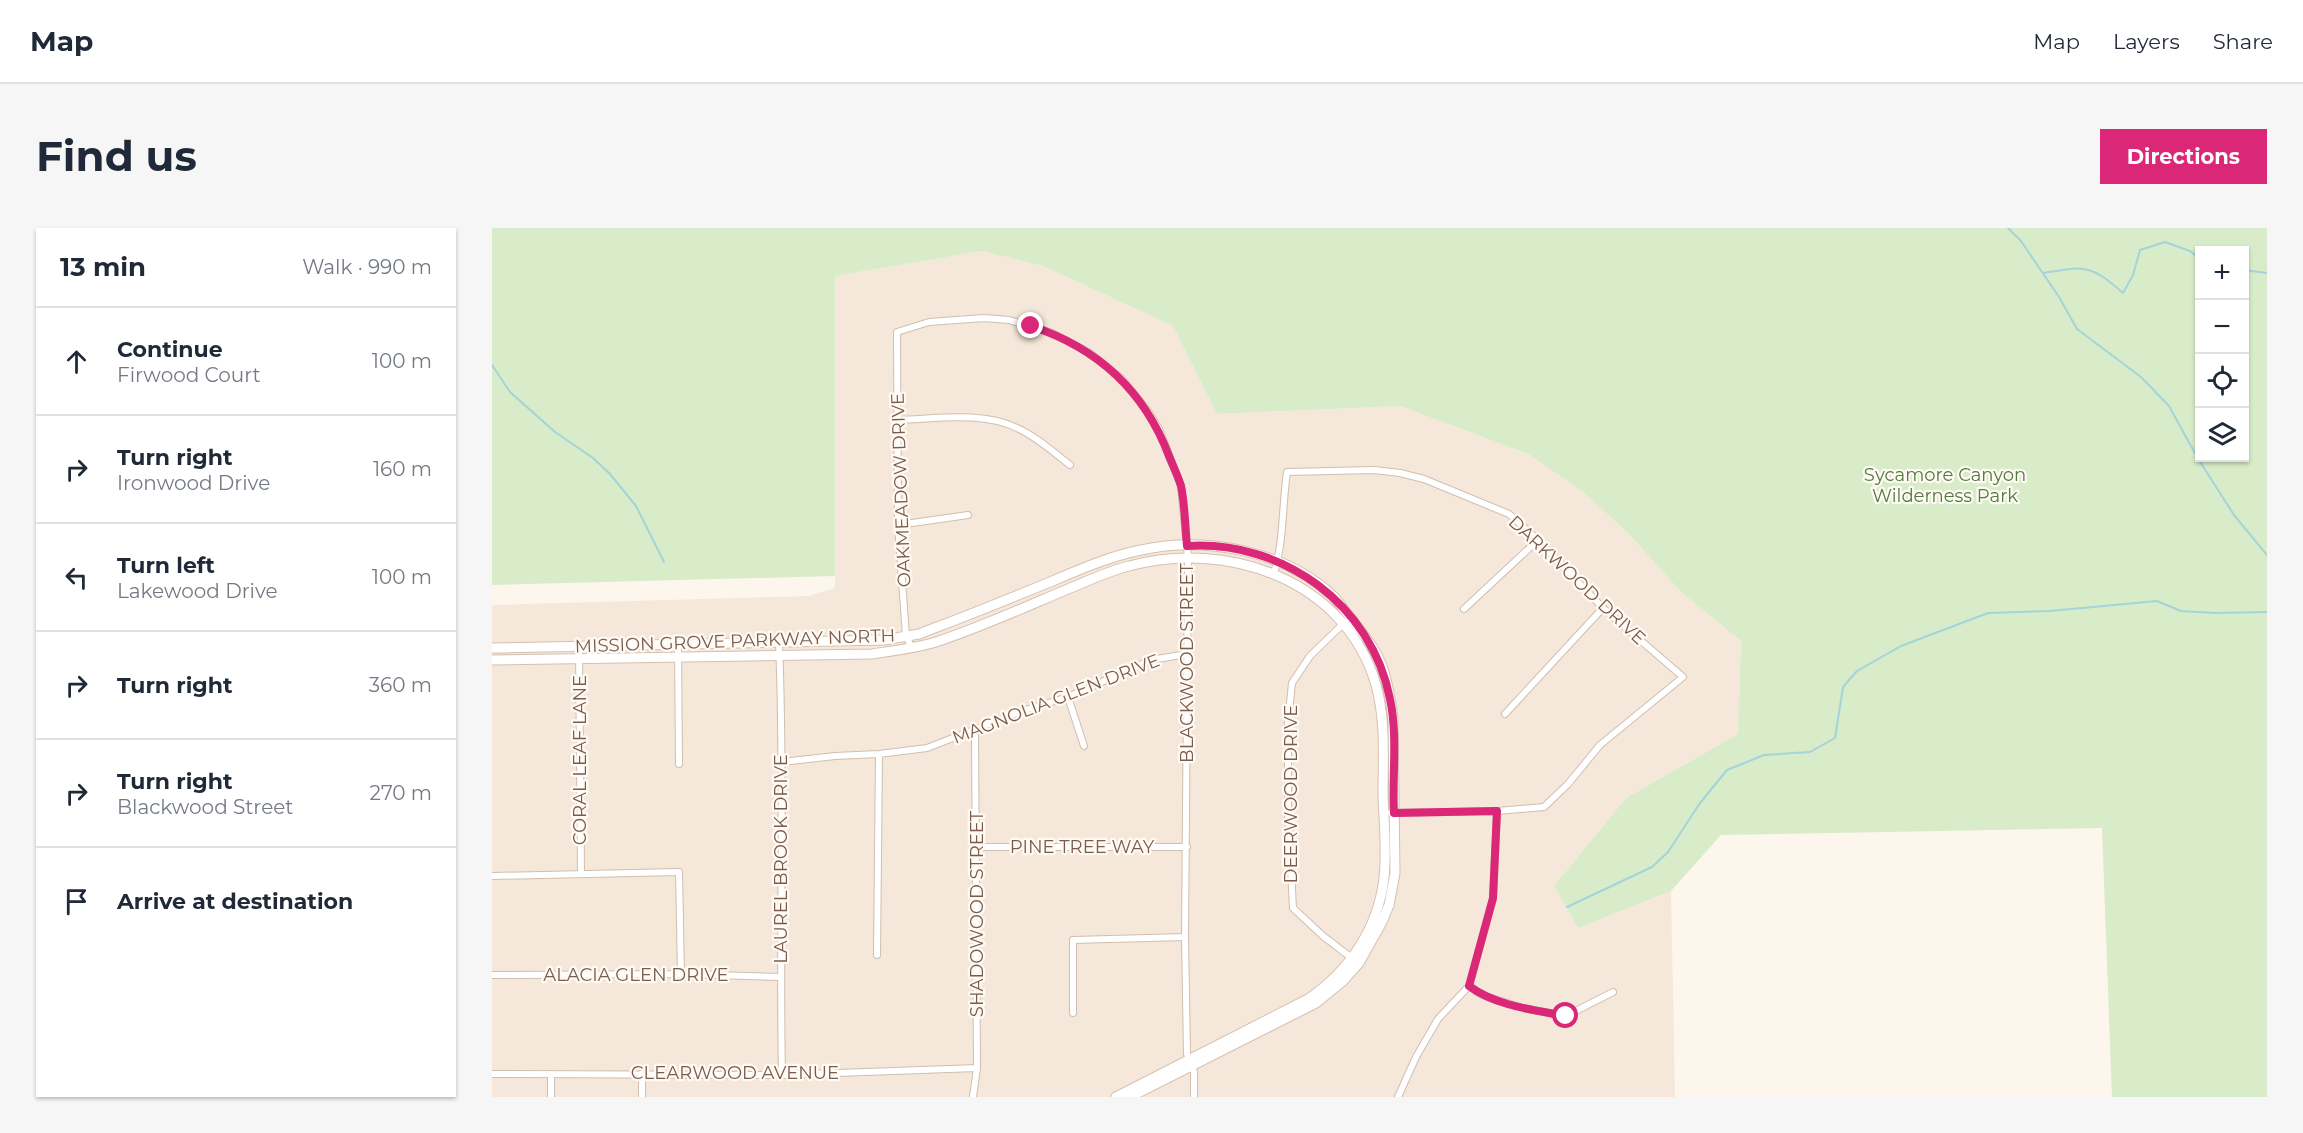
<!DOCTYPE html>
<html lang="en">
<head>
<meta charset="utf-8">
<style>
  :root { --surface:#fff; --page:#f6f6f7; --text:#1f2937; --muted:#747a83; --line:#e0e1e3; --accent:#db2777 }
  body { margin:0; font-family:Montserrat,sans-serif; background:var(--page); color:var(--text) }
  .controls { position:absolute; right:18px; top:18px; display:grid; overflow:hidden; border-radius:0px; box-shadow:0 2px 4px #0004 }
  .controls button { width:54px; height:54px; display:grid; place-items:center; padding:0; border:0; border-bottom:2px solid var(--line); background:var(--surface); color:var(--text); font:30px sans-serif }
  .stop { position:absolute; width:18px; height:18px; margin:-14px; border:4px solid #db2777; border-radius:50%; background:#fff }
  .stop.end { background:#db2777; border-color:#fff; box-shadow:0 2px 6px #0008 }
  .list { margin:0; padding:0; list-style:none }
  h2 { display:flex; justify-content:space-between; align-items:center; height:78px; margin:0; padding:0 24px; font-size:26px }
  h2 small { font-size:20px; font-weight:400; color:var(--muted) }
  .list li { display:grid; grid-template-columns:39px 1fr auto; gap:18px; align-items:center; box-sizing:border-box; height:108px; padding:0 24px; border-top:2px solid var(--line) }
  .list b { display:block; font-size:22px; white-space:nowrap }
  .list p { margin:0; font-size:20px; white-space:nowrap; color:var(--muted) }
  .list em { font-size:20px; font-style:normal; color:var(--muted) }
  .icon { flex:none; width:33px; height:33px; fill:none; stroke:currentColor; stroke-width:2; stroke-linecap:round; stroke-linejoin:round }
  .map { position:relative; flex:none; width:1775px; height:869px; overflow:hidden; border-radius:0px }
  header { display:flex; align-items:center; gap:36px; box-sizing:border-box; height:84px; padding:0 30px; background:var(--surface); border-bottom:2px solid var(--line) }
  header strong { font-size:28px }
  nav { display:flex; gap:33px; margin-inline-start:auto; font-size:21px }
  .intro { display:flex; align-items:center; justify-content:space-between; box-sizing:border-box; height:144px; padding:0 36px }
  h1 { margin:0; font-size:42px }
  .button { padding:15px 27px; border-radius:0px; background:var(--accent); color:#fff; font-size:21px; font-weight:700 }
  main { display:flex; gap:36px; padding:0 36px }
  aside { flex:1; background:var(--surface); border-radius:0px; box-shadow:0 2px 4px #0004 }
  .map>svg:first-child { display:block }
  .residential { fill:#f5e8da }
  .green { fill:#d8ecc9; fill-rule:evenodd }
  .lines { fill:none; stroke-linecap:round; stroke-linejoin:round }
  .stream { stroke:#a5d3da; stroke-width:2 }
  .street-casing { stroke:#d1beb0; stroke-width:8 }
  .secondary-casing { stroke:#d6c0b0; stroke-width:11 }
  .street { stroke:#fff; stroke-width:6 }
  .secondary { stroke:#fff; stroke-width:9 }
  .route { stroke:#db2777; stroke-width:8 }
  .labels { text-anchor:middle; stroke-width:4.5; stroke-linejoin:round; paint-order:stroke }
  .park-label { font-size:18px; fill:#537a41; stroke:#fffaf3 }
  .street-label { font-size:18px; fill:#7a5c4d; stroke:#fffaf3 }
</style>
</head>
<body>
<header>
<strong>Map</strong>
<nav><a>Map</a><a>Layers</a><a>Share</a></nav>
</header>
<div class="intro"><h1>Find us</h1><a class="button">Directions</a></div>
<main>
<aside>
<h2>13 min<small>Walk · 990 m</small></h2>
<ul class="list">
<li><svg class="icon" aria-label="ahead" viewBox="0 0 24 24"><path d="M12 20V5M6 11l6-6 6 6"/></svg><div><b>Continue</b><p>Firwood Court</p></div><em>100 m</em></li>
<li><svg class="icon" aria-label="right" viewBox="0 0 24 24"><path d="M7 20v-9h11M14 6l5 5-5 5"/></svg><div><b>Turn right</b><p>Ironwood Drive</p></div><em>160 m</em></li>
<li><svg class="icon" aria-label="left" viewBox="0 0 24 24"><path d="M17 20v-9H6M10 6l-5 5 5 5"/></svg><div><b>Turn left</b><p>Lakewood Drive</p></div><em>100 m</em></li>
<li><svg class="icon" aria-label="right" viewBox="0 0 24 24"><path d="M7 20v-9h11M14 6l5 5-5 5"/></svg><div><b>Turn right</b></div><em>360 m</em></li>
<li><svg class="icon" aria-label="right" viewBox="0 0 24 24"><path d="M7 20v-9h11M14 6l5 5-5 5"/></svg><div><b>Turn right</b><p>Blackwood Street</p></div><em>270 m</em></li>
<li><svg class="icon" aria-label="arrive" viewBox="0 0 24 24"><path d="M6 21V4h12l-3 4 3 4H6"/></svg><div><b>Arrive at destination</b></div></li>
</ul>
</aside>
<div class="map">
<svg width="1775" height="869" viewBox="0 0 1775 869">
  <rect width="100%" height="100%" fill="#fdf6ec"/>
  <path class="residential" d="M490 23 551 38 681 98 725 186 908 178 1036 226 1090 263 1136 305 1189 364 1249 413 1246 506 1134 570 1062 658 1086 700 1179 663 1183 869H0V377L317 368 343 360V48Z"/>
  <path class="green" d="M0 0H1775V869H1620L1610 600 1229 607 1179 663 1086 700 1062 658 1134 570 1246 506 1249 413 1189 364 1136 305 1090 263 1036 226 908 178 725 186 681 98 551 38 490 23 343 48V348L0 357ZM1752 22V230H1708V22Z"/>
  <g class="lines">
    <path class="stream" d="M1516 0 1529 13 1567 69 1585 101 1649 149 1677 178 1705 229 1742 287 1775 327
      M1752 42 1775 45
      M1551 45C1593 38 1598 36 1631 65L1641 47 1648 22 1673 14 1698 23 1708 31
      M0 137 18 164 63 204 101 230 118 246 144 278 172 334
      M1075 679 1160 639 1176 624 1208 575 1235 542 1272 527 1318 524 1343 510 1351 459 1365 443 1409 418 1496 385 1558 383 1665 373 1689 383 1722 385 1775 384"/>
    <g class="street-casing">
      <path id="street" d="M406 192C444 191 490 183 525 200 545 209 561 224 578 237
        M406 297 476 287
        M782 345C792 313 790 278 795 244L882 242 908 245 932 251 1017 286 1046 312 1111 380 1191 449 1108 517 1076 556 1052 579 1005 583 899 585
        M972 381 1046 312
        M853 394 818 428 800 455 796 495V584L801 680 831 708 861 731
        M287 415C293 559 287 703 290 847
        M186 417 187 536
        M419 418 414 408 406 297 405 104 437 94 492 90 517 92 560 105 598 125 629 150 656 183 667 201 689 258 696 330 693 709 695 826 702 844V869
        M87 419 89 646
        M576 469 592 518
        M1013 486 1111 380
        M290 534 343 528 387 526 435 520 533 482 576 469 659 432 695 426
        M485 619H695
        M0 648 187 644 189 746
        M385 727 387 526
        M0 747 189 746 288 749
        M977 758 990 767 1031 780 1074 788 1121 764
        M581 785V712L693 709
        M0 846 290 847 485 840
        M59 846V869
        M150 846V869
        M481 869 485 840 483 502
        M906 869 924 829 946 791 977 758 1001 671 1005 583"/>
    </g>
    <g class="secondary-casing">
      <path id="secondary" d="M0 420 392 412 427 406 445 399C485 384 524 368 563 352 591 340 619 328 649 322 712 308 792 322 841 368 847 374 852 382 858 389 870 405 883 419 890 438 896 455 899 474 901 491L903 645 897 677 890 694 867 735 851 753 824 775 638 869
        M0 432 380 426C400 423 425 420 444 414 489 399 533 379 576 361 596 353 616 343 637 338 735 311 854 352 884 457 894 493 891 531 891 567 892 595 895 623 892 650 886 701 857 743 816 771L624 869"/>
    </g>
    <use href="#street" class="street"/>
    <use href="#secondary" class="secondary"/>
  </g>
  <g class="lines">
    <path class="route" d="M539 98C606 120 652 162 677 228 681 238 686 248 689 258 693 277 693 298 695 318 791 312 880 377 898 471 906 508 900 547 902 585L1005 583 1001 670 977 758C1004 778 1042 782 1074 788"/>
  </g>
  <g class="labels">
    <g class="park-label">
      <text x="1453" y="253">Sycamore Canyon<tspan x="1453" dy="21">Wilderness Park</tspan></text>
    </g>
    <g class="street-label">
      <text transform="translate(409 262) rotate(-92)" y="6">OAKMEADOW DRIVE</text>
      <text transform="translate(1085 352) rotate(43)" y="6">DARKWOOD DRIVE</text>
      <text transform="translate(243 413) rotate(-2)" y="6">MISSION GROVE PARKWAY NORTH</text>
      <text transform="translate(695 435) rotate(-90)" y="6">BLACKWOOD STREET</text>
      <text transform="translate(564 471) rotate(-21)" y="6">MAGNOLIA GLEN DRIVE</text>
      <text transform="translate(88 532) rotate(-90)" y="6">CORAL LEAF LANE</text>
      <text transform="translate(799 566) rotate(-90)" y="6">DEERWOOD DRIVE</text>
      <text x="590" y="625">PINE TREE WAY</text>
      <text transform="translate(289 631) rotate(-90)" y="6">LAUREL BROOK DRIVE</text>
      <text transform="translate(485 686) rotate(-90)" y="6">SHADOWOOD STREET</text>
      <text x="144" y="753">ALACIA GLEN DRIVE</text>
      <text x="243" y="851">CLEARWOOD AVENUE</text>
    </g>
  </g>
</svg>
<div class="controls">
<button>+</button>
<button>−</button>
<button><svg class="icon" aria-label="locate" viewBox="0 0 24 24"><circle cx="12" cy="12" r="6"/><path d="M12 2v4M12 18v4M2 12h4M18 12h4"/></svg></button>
<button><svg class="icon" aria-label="layers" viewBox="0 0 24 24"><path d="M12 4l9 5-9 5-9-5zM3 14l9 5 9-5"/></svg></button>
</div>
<div class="stop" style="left:1074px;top:788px"></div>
<div class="stop end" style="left:539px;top:98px"></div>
</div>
</main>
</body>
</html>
